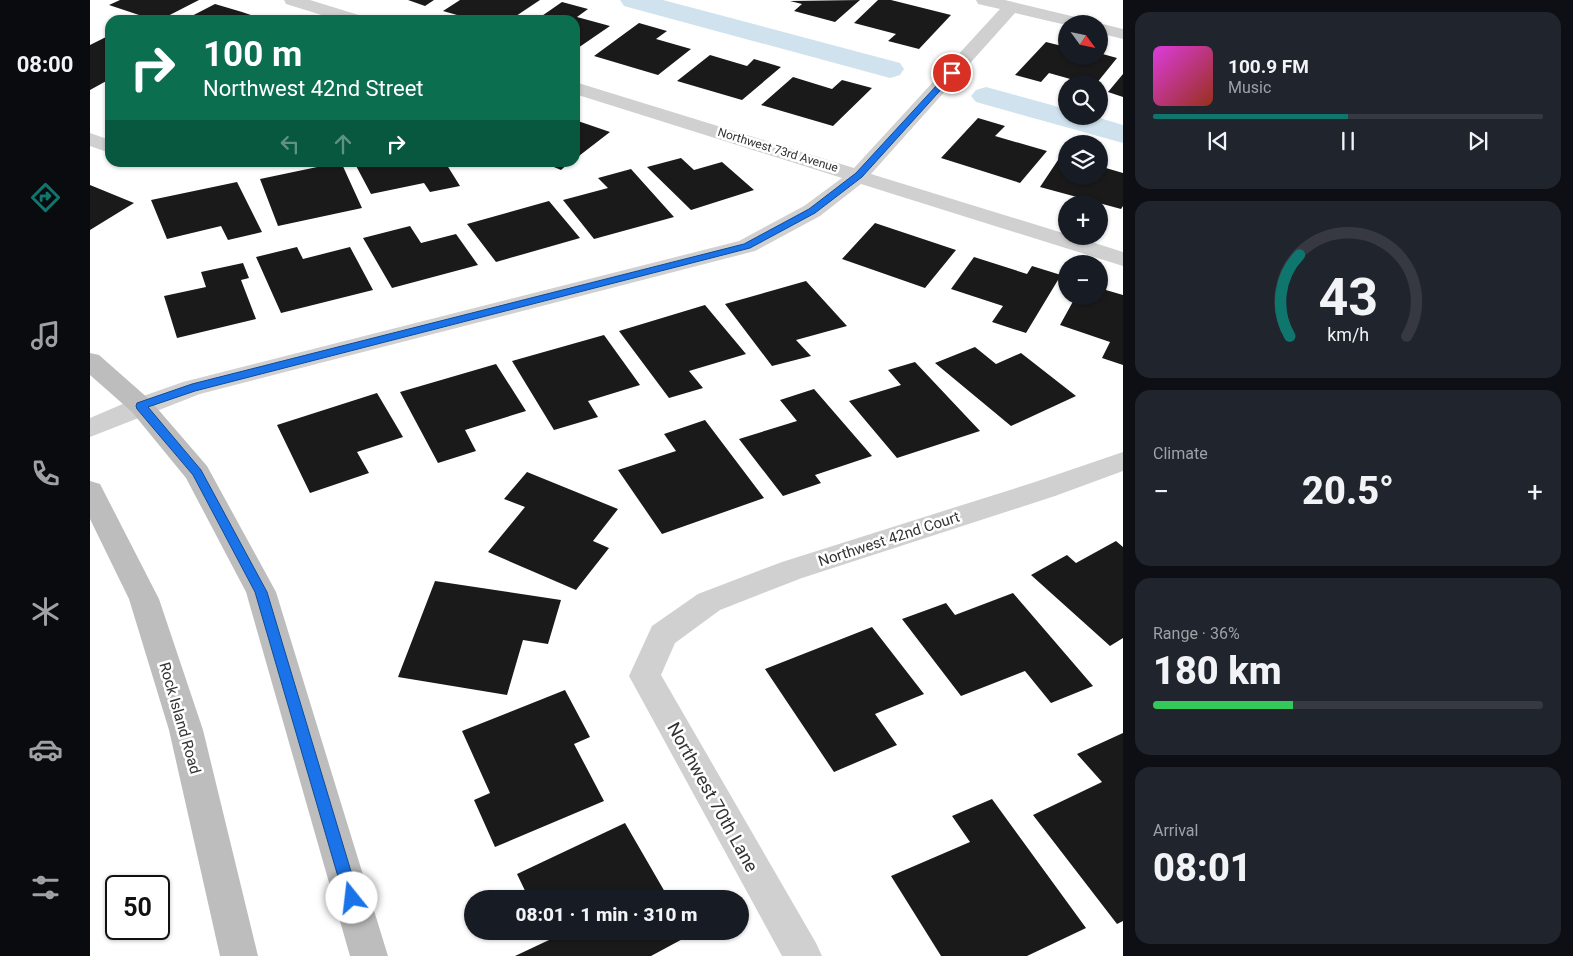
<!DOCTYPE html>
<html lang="en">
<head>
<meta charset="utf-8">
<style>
	:root { --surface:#171b24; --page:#20242c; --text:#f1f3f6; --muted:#9ea1a6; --line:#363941; --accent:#0f766e }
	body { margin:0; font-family:Roboto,sans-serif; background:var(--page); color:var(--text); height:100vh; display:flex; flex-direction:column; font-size:19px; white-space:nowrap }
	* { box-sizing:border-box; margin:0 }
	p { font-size:16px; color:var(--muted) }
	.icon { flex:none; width:28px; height:28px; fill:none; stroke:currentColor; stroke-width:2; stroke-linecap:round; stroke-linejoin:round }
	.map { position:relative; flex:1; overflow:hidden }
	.panel { display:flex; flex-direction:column; gap:12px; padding:12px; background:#0d0f14; width:450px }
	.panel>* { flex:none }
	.banner { position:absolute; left:15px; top:15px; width:475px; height:152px; border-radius:15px; box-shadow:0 1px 4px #0004; background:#0b6e4f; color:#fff; overflow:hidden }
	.needle { width:32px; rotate:123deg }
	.buttons { position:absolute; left:968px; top:15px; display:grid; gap:10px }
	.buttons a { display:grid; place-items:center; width:50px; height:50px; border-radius:50%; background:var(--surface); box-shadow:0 1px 4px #0004; font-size:25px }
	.speed { position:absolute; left:15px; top:875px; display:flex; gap:10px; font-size:25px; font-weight:700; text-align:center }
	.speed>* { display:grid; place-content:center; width:65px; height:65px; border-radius:50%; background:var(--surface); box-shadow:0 1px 4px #0004; line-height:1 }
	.speed .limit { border:2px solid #111; border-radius:8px; background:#fff; color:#111 }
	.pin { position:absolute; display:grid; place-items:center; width:42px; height:42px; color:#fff; margin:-21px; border:2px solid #fff; border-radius:50%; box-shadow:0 1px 5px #0007 }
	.me { position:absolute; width:55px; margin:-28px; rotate:344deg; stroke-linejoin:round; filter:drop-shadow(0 0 4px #0008) }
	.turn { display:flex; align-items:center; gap:18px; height:105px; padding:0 15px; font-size:22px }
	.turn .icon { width:65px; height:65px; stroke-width:2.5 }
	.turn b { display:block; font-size:35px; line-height:42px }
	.lanes { display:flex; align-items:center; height:48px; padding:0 15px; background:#0003; justify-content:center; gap:25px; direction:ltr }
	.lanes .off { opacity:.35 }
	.big { font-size:38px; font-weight:800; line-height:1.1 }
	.panel .widget { flex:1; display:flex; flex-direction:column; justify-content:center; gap:8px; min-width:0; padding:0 18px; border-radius:15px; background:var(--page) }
	.panel .dial { align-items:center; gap:0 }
	.dial svg { height:130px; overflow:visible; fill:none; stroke:var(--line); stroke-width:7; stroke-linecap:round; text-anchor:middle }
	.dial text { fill:var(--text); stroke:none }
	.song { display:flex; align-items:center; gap:15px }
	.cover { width:60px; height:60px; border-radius:8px; background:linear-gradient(135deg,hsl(300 70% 55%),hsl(10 70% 35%)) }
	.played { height:5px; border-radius:2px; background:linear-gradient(90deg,var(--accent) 50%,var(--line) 50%) }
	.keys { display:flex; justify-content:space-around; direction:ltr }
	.heat { display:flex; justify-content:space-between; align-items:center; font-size:28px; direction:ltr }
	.charge { height:8px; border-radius:4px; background:linear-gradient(90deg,#34c759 36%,var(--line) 0) }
	.trip { position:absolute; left:374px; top:890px; width:285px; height:50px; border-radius:25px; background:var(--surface); box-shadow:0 1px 4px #0004; font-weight:800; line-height:50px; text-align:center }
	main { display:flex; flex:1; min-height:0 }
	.tab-bar { display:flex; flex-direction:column; width:90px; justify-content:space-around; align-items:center; background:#090b0e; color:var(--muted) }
	.tab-bar .icon { width:35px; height:35px }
	.tab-bar .on { color:var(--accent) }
	.tab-bar b { font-size:22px; color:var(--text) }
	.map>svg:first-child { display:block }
</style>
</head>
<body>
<main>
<nav class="tab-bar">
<b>08:00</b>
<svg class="icon on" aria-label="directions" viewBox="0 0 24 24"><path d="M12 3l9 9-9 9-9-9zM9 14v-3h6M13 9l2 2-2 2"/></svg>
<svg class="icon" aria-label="music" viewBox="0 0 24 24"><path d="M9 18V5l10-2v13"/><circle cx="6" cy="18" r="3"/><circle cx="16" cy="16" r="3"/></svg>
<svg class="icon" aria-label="phone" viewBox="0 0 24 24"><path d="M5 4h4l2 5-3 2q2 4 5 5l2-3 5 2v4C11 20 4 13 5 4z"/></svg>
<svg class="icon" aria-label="climate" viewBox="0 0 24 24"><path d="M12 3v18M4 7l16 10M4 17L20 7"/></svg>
<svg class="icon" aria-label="car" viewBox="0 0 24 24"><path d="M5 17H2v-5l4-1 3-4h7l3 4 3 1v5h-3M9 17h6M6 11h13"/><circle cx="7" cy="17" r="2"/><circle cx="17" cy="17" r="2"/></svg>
<svg class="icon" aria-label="filters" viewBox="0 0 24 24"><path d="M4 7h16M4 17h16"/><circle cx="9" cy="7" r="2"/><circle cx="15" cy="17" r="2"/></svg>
</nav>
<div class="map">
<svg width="1033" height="956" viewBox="0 0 1033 956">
	<rect width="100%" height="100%" fill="#fff"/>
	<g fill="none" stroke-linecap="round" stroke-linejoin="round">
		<path fill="#cfe2ee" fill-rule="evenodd" d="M 530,0 L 573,0 L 810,63 L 814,69 L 810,75 L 800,78 L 534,6 Z
			M 896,87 L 976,109 L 976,116 L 1003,116 L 1033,125 L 1033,143 L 886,102 L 881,96 L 886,90 Z"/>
	</g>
	<path fill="#1a1a1a" d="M 30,0 L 109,0 L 70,20 L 39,20 L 49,15 L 19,5 Z
		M 318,0 L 344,0 L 335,6 Z
		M 370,0 L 450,0 L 420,20 L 392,20 L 383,17 L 381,19 L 353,11 Z
		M 770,0 L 745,22 L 704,11 L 712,4 L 700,1 Z
		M 788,0 L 801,0 L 861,15 L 829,49 L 798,41 L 806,34 L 764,23 Z
		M 472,2 L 498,9 L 487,17 L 520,26 L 485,50 L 485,20 L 446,20 Z
		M 125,4 L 152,12 L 176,20 L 94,20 Z
		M 549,23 L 577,31 L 566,39 L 601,49 L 568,75 L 504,56 Z
		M 16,37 L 20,38 L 20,51 L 18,53 L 20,53 L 20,79 L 0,90 L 0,45 Z
		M 956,42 L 976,47 L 976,56 L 1009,56 L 1009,53 L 1027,58 L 1006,84 L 998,84 L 959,73 L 951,82 L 925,75 Z
		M 620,55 L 657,66 L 664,59 L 691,67 L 652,100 L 587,81 Z
		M 1033,74 L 1033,97 L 1018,92 Z
		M 703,77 L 742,89 L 752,80 L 782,88 L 743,126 L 671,105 Z
		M 888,118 L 915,126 L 905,136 L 957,151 L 930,183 L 851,158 Z
		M 485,120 L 520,132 L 485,159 Z
		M 976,148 L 976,176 L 1009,176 L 1009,166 L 1033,173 L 1033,206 L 1031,209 L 950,187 Z
		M 591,158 L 604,170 L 632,162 L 664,190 L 601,210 L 557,167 Z
		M 251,162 L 272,208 L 188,226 L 170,179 Z
		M 264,162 L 355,162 L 370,186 L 340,192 L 334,183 L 281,194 Z
		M 452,162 L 480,162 L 471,170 Z
		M 541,169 L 584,217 L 504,239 L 473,200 L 518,188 L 508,178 Z
		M 147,182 L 172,232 L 138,240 L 131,226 L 77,239 L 61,200 Z
		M 0,185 L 44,203 L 0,230 Z
		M 459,201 L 490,238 L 406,262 L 377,224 Z
		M 785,223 L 866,250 L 835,288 L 752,259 Z
		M 320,226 L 331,243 L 366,234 L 388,265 L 302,288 L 273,238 Z
		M 207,247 L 213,259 L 260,247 L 283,290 L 191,313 L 166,257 Z
		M 884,257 L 937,274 L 942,266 L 971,275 L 936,333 L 902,322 L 913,306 L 861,289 Z
		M 153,263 L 159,278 L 151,280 L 166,319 L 87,338 L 74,296 L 116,287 L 111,272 Z
		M 716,281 L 757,326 L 706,340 L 721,356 L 682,366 L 635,304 Z
		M 1009,288 L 1033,295 L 1033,365 L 1012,358 L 1020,342 L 970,325 L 986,296 L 1009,296 Z
		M 615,305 L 656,354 L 599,371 L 613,388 L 579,398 L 529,331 Z
		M 514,335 L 550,385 L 498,401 L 508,417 L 464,430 L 422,361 Z
		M 885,347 L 906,364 L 931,353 L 986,396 L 921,426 L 845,363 Z
		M 825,362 L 890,431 L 807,458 L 759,401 L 811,385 L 798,370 Z
		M 406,364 L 436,411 L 375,430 L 386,451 L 348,463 L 310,392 Z
		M 724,389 L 782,456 L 725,475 L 731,483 L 693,496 L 649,439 L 707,421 L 690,400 Z
		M 287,393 L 313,437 L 267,452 L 279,473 L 220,493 L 187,425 Z
		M 615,420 L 674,498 L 572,534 L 528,470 L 586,451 L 574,434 Z
		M 437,472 L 528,509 L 503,541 L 519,548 L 486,590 L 398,552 L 435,507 L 414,499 Z
		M 1026,541 L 1033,547 L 1033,638 L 1020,646 L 941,575 L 977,555 L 986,563 Z
		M 345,581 L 471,600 L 458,644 L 433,640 L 417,695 L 308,677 Z
		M 923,593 L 1003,686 L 961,703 L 935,671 L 871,696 L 812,619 L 856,603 L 865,615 Z
		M 782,627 L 834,694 L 785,714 L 807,745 L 744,772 L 675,669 Z
		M 475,690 L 500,737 L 484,744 L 514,801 L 405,847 L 384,800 L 400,793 L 372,731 Z
		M 1033,733 L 1033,921 L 1027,924 L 943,815 L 1012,782 L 987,754 Z
		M 902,799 L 996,928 L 937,956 L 851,956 L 801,876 L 880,842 L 862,816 Z
		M 535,823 L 579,899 L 439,899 L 427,874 Z
		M 455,931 L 598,931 L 600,935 L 561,956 L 425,956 L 459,940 Z"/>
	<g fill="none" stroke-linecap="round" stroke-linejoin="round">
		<path fill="#d0d0d0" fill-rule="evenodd" d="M 194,0 L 220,0 L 272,16 L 275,20 L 248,20 L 196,4 Z
			M 886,0 L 915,0 L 998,20 L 1001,24 L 976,24 L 976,25 L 925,13 L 781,174 L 976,234 L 976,236 L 983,236 L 1033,252 L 1033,266 L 771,184 L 730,216 L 665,251 L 110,394 L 0,437 L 0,418 L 42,400 L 93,382 L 649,241 L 714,206 L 752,178 L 485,94 L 485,82 L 764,168 L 910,9 L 888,4 Z
			M 1009,23 L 1033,29 L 1033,39 L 1009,33 L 1009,24 L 1005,24 Z
			M 0,133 L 20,140 L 20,153 L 0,146 Z
			M 1033,452 L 1033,471 L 965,496 L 712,578 L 630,610 L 585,643 L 571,675 L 726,943 L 732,956 L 692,956 L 539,676 L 562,626 L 608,594 L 692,562 L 945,482 Z"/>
		<path fill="#bdbdbd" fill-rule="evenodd" d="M 0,353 L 9,355 L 60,400 L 117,466 L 186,592 L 298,956 L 260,956 L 156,592 L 96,478 L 42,412 L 0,375 Z
			M 0,481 L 10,484 L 69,599 L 113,730 L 168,956 L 130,956 L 79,730 L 39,599 L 0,519 Z"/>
	</g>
	<path fill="#1a73e8" stroke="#114b97" d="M 859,72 L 866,73 L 772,177 L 725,213 L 660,248 L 105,391 L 58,407 L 111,470 L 177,592 L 269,898 L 267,904 L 262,906 L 256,904 L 165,592 L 103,475 L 47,409 L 46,406 L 47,403 L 102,384 L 654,244 L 719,209 L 766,173 Z"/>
	<g text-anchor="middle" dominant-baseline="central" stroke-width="5" stroke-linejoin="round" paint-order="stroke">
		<g font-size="12" fill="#333" stroke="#fff">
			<text transform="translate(688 150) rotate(17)">Northwest 73rd Avenue</text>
		</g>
		<g font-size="15" fill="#333" stroke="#fff">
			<text transform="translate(799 539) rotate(-18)">Northwest 42nd Court</text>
			<text transform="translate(90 718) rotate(74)">Rock Island Road</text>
		</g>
		<g font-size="18" fill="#333" stroke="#fff">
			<text transform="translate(623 797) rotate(61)">Northwest 70th Lane</text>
		</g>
	</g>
</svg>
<div class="buttons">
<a><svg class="needle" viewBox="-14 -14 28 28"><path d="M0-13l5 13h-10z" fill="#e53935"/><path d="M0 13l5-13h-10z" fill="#9ea1a6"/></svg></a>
<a><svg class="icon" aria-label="search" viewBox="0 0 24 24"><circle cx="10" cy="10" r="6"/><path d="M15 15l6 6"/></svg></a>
<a><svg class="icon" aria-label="layers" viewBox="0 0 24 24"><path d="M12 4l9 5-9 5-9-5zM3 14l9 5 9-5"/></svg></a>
<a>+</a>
<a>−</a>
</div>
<div class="speed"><div class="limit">50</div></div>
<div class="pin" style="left:862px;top:73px;background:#d93025"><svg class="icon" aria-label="arrive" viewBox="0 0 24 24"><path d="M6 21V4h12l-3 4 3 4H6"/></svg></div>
<svg class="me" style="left:262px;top:898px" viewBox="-20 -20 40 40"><circle r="19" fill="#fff"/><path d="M0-13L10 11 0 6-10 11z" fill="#1a73e8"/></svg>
<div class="trip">08:01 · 1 min · 310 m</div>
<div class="banner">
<div class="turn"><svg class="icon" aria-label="right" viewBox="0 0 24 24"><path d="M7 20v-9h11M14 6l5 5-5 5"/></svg><div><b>100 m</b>Northwest 42nd Street</div></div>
<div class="lanes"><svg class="icon off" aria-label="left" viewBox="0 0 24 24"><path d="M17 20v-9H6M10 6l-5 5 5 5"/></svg><svg class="icon off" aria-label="ahead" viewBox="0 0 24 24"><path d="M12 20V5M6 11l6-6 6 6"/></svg><svg class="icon" aria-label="right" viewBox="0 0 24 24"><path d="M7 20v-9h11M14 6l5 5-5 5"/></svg></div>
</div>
</div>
<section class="panel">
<div class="widget">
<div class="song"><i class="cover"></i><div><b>100.9 FM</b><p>Music</p></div></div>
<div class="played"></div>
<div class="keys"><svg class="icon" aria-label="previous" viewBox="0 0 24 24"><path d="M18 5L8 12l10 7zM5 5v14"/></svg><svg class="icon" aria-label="pause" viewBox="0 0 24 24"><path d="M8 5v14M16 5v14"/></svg><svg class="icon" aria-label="next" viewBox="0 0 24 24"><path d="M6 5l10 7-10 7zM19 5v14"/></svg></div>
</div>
<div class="widget dial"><svg viewBox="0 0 100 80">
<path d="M14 69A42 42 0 1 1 86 69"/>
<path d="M14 69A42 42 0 0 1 20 19" stroke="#0f766e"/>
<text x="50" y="56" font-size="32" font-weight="700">43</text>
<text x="50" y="72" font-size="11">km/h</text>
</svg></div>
<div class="widget"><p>Climate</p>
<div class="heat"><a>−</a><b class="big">20.5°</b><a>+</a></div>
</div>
<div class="widget"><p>Range · 36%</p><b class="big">180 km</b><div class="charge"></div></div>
<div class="widget"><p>Arrival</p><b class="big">08:01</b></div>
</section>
</main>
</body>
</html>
